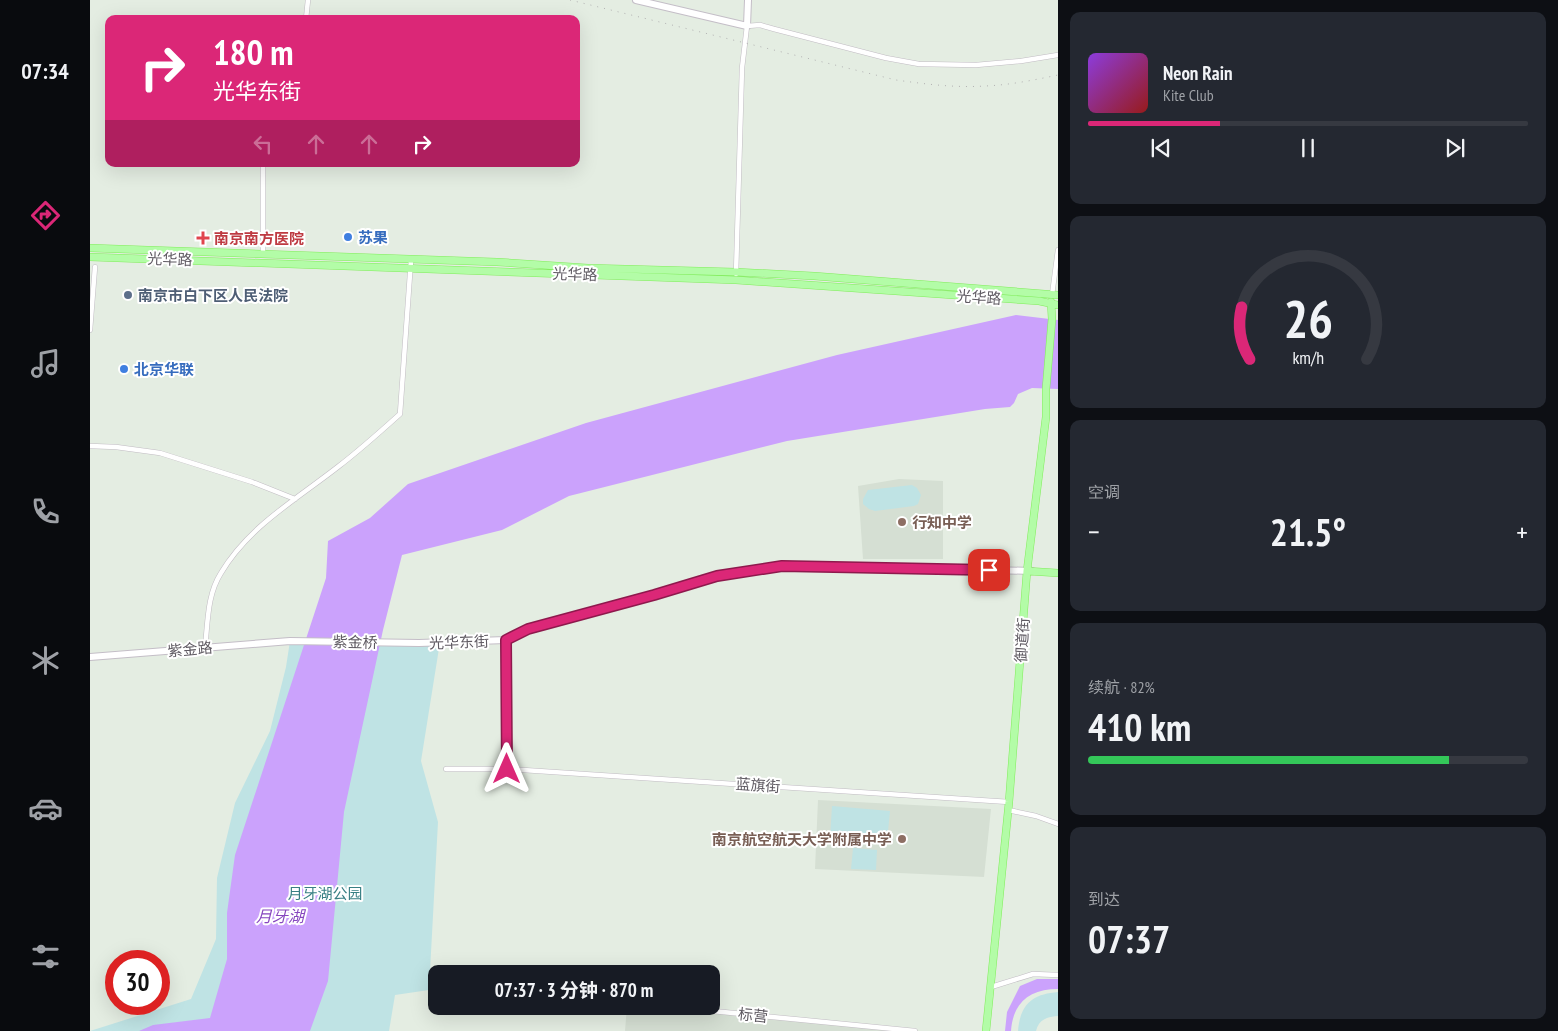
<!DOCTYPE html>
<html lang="zh">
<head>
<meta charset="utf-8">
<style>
	:root { --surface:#171b24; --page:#242831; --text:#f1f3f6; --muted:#9ea1a6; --line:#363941; --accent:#db2777 }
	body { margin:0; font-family:"PT Sans Narrow","Noto Sans SC",sans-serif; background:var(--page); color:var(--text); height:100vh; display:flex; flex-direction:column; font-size:19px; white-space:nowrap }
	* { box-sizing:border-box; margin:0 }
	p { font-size:16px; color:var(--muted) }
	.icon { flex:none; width:28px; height:28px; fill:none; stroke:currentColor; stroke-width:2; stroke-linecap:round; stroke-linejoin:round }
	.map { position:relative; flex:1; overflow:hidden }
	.details { display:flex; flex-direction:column; gap:12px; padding:12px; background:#0d0f14; width:500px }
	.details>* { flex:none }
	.banner { position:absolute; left:15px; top:15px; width:475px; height:152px; border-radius:10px; box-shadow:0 5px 20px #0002; background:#db2777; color:#fff; overflow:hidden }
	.speed { position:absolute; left:15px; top:950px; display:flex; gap:10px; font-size:25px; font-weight:700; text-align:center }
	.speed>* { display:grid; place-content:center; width:65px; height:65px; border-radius:50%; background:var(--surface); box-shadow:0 5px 20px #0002; line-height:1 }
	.speed .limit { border:8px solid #d22; background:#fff; color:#111 }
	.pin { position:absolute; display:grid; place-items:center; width:42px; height:42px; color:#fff; margin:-21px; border-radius:10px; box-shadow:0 2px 8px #0006 }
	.me { position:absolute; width:55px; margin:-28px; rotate:0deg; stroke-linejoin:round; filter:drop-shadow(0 0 4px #0008) }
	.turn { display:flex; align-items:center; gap:18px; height:105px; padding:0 25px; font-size:22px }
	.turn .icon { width:65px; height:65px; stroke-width:2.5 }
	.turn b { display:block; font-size:35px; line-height:42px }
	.lanes { display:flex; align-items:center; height:48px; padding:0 25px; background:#0003; justify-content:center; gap:25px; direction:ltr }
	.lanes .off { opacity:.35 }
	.big { font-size:38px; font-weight:700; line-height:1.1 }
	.details .card { flex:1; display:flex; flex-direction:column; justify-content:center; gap:8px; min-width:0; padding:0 18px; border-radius:10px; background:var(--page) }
	.details .dial { align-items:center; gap:0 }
	.dial svg { height:130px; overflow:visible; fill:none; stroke:var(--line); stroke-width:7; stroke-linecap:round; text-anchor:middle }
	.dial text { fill:var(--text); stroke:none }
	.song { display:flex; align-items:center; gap:15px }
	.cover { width:60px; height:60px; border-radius:8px; background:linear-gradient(135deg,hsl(270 70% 55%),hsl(0 70% 35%)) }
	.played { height:5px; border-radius:2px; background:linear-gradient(90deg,var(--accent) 30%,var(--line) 30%) }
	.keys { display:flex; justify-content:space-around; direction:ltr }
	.heat { display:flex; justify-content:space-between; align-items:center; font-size:28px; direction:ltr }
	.charge { height:8px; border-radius:4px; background:linear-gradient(90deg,#34c759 82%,var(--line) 0) }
	.trip { position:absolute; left:338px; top:965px; width:292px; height:50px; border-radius:10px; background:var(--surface); box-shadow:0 5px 20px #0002; font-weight:700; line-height:50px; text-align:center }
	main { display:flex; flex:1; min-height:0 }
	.tab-bar { display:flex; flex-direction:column; width:90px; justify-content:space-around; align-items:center; background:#090b0e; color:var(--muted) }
	.tab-bar .icon { width:35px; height:35px }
	.tab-bar .active { color:var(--accent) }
	.tab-bar b { font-size:22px; color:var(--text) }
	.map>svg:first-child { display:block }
</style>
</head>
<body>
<main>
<nav class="tab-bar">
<b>07:34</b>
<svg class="icon active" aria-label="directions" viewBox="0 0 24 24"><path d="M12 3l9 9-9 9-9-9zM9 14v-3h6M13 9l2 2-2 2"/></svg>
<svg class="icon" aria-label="music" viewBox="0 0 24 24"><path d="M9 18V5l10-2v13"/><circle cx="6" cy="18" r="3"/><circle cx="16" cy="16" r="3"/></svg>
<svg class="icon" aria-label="phone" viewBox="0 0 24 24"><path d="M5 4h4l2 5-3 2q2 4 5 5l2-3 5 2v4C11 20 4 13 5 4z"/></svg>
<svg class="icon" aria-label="climate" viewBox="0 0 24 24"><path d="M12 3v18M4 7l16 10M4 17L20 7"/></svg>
<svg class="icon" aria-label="car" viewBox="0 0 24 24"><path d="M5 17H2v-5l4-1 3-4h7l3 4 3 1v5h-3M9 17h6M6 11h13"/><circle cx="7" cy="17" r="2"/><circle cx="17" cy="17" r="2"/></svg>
<svg class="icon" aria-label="filters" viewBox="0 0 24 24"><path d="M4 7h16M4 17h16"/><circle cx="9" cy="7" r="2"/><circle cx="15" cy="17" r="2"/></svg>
</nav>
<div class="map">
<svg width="968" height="1031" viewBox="0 0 968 1031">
	<rect width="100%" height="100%" fill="#e4ede2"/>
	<path fill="#d5dfd3" d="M 809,479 L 853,481 L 853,559 L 773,559 L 768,486 Z
		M 728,800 L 901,809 L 894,877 L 725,869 Z
		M 537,1006 L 574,1006 L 809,1031 L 535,1031 Z"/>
	<path fill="#bfe3e4" d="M 822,485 L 827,488 L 831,495 L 828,504 L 824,506 L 785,511 L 779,509 L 773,504 L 773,499 L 778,490 Z
		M 200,641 L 350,642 L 331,761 L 348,822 L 339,990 L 305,995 L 299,1031 L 0,1031 L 101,999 L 126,939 L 127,878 L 145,803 L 180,731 L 196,667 Z
		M 742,806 L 800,811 L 797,842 L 740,838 Z
		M 763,848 L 787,850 L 786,870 L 761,869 Z
		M 968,992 L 968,1016 C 957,1017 949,1019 946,1031 L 928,1031 C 930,1005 942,994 968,992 Z"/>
	<path fill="#cba2fc" d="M 926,315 L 968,320 L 968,389 L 942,388 L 928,394 L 924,403 L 920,407 L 895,409 L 697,441 L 479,496 L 412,530 L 312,555 L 293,630 L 254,812 L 238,981 L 220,1031 L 49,1031 L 63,1025 L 120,1018 L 137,959 L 137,913 L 145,855 L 236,578 L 238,541 L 280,518 L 318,484 L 496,423 L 747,355 Z
		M 947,979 L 968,979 L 968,989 C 940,989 923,1002 921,1031 L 915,1031 L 917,1012 L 930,986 Z"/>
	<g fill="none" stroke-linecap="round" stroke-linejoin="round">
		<g stroke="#c1bcc3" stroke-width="5.5">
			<path id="street" d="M 216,19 L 218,0
				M 173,164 L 173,254
				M 646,274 L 652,68 L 657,26 L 670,25 L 684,29 L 796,58 L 829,64 L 886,65 L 931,61 L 968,55
				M 962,295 L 968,250
				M 0,330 L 5,267
				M 0,446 L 26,447 L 70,453 L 162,482 L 205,499
				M 416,640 L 417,769
				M 115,647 C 118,622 117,595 131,573 C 159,526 207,499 249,466 C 270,450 290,432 310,414 L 321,260
				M 356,769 L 417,769 L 919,802
				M 918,810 L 946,816 L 968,824
				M 901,987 L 943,974 L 968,975
				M 592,1008 L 825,1031"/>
		</g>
		<g stroke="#c4bec7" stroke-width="8">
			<path id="secondary" d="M 546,0 L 657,26 L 658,0
				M 0,657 L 200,641 L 329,643 L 416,640 L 438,629 L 564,595 L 627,576 L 692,565 L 942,571"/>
		</g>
		<g stroke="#81ec5b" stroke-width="8">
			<path id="primary" d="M 0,248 L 407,262 L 498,268 L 646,272 L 724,276 L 968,295
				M 0,257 L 646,280 L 949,301 L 968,305
				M 938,568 L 937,571 L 968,573
				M 896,1031 L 919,802 L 937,571 L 956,417 L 956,389 L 962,319 L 961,302"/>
		</g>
		<use href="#street" stroke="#fff" stroke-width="4.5"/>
		<use href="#secondary" stroke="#fff" stroke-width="6"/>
		<use href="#primary" stroke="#b3fca7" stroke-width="7"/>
		<path stroke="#b2b1b2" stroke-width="1" stroke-dasharray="1 6" stroke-linecap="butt" d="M 480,0 L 806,80 C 835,84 865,88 895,86 C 920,85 944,80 968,75"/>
	</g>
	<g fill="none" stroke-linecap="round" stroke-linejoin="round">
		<g stroke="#8e194d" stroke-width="12">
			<path id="route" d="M 417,769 L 416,640 L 438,629 L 564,595 L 627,576 L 692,566 L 899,570"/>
		</g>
		<use href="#route" stroke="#db2777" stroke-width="9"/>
	</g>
	<g fill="#3f7fe0" stroke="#fff" stroke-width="2">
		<circle cx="258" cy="237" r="5"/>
		<circle cx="34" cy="369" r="5"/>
	</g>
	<path fill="#e0444e" stroke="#fff" stroke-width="2" d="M110.5 230.5h5v5h5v5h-5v5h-5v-5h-5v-5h5z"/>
	<circle fill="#5c6f8a" stroke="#fff" stroke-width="2" cx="38" cy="295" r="5"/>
	<g fill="#8d6e63" stroke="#fff" stroke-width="2">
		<circle cx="812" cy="522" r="5"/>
		<circle cx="812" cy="839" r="5"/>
	</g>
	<g text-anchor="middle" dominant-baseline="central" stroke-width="4" stroke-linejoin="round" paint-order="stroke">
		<g font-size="15" font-weight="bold" fill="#366cbe" stroke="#fff" text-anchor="start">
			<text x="268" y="237">苏果</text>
			<text x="44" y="369">北京华联</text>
		</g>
		<g font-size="15" font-weight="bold" fill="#be3a42" stroke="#fff" text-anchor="start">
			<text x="124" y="238">南京南方医院</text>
		</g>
		<g font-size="15" fill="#5f5a62" stroke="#fff">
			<text transform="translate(80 259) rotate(2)">光华路</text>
			<text transform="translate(485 274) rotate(2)">光华路</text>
			<text transform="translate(889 297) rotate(4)">光华路</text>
			<text transform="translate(932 640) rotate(-86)">御道街</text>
			<text transform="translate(265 642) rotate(1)">紫金桥</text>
			<text transform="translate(369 642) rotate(-2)">光华东街</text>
			<text transform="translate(100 649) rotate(-5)">紫金路</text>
			<text transform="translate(668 785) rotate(4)">蓝旗街</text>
			<text transform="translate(663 1015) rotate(6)">标营</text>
		</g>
		<g font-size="15" font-weight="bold" fill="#4e5e75" stroke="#fff" text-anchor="start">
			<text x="48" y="295">南京市白下区人民法院</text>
		</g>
		<g font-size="15" font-weight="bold" fill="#785e54" stroke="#fff" text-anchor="start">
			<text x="822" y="522">行知中学</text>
			<text x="802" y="839" text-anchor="end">南京航空航天大学附属中学</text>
		</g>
		<g font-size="15" fill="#387f84" stroke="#fff">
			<text x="235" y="893">月牙湖公园</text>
		</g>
		<g font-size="16" font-style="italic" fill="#8646be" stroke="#fff">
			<text x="190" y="916">月牙湖</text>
		</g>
	</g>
</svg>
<div class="speed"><div class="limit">30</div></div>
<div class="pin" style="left:899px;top:570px;background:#d93025"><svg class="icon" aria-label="arrive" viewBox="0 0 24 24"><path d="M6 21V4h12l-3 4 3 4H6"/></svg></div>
<svg class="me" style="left:417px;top:769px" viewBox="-20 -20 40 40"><path d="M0-17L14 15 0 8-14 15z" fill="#db2777" stroke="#fff" stroke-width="4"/></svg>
<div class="trip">07:37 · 3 分钟 · 870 m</div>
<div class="banner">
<div class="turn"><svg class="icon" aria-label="right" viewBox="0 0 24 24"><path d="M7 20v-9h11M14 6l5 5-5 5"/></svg><div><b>180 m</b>光华东街</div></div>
<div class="lanes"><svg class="icon off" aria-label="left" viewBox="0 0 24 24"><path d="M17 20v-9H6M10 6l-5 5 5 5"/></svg><svg class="icon off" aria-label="ahead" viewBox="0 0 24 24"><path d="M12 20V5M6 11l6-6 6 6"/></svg><svg class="icon off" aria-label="ahead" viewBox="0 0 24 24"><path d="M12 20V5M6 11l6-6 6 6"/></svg><svg class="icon" aria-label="right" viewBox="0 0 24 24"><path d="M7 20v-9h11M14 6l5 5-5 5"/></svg></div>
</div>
</div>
<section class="details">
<div class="card">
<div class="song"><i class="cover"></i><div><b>Neon Rain</b><p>Kite Club</p></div></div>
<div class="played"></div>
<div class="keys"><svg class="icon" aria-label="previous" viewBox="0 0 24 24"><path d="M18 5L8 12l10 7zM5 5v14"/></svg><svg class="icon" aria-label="pause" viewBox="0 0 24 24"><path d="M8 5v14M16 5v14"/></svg><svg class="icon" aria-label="next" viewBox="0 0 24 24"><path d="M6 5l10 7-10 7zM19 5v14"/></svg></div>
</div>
<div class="card dial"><svg viewBox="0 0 100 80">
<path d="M14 69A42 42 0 1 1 86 69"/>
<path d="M14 69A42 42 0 0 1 9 37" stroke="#db2777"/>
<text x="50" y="56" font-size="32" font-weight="700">26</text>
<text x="50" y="72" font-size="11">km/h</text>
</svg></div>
<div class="card"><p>空调</p>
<div class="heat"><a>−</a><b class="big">21.5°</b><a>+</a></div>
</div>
<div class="card"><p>续航 · 82%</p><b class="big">410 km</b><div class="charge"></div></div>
<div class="card"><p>到达</p><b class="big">07:37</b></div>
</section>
</main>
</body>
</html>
